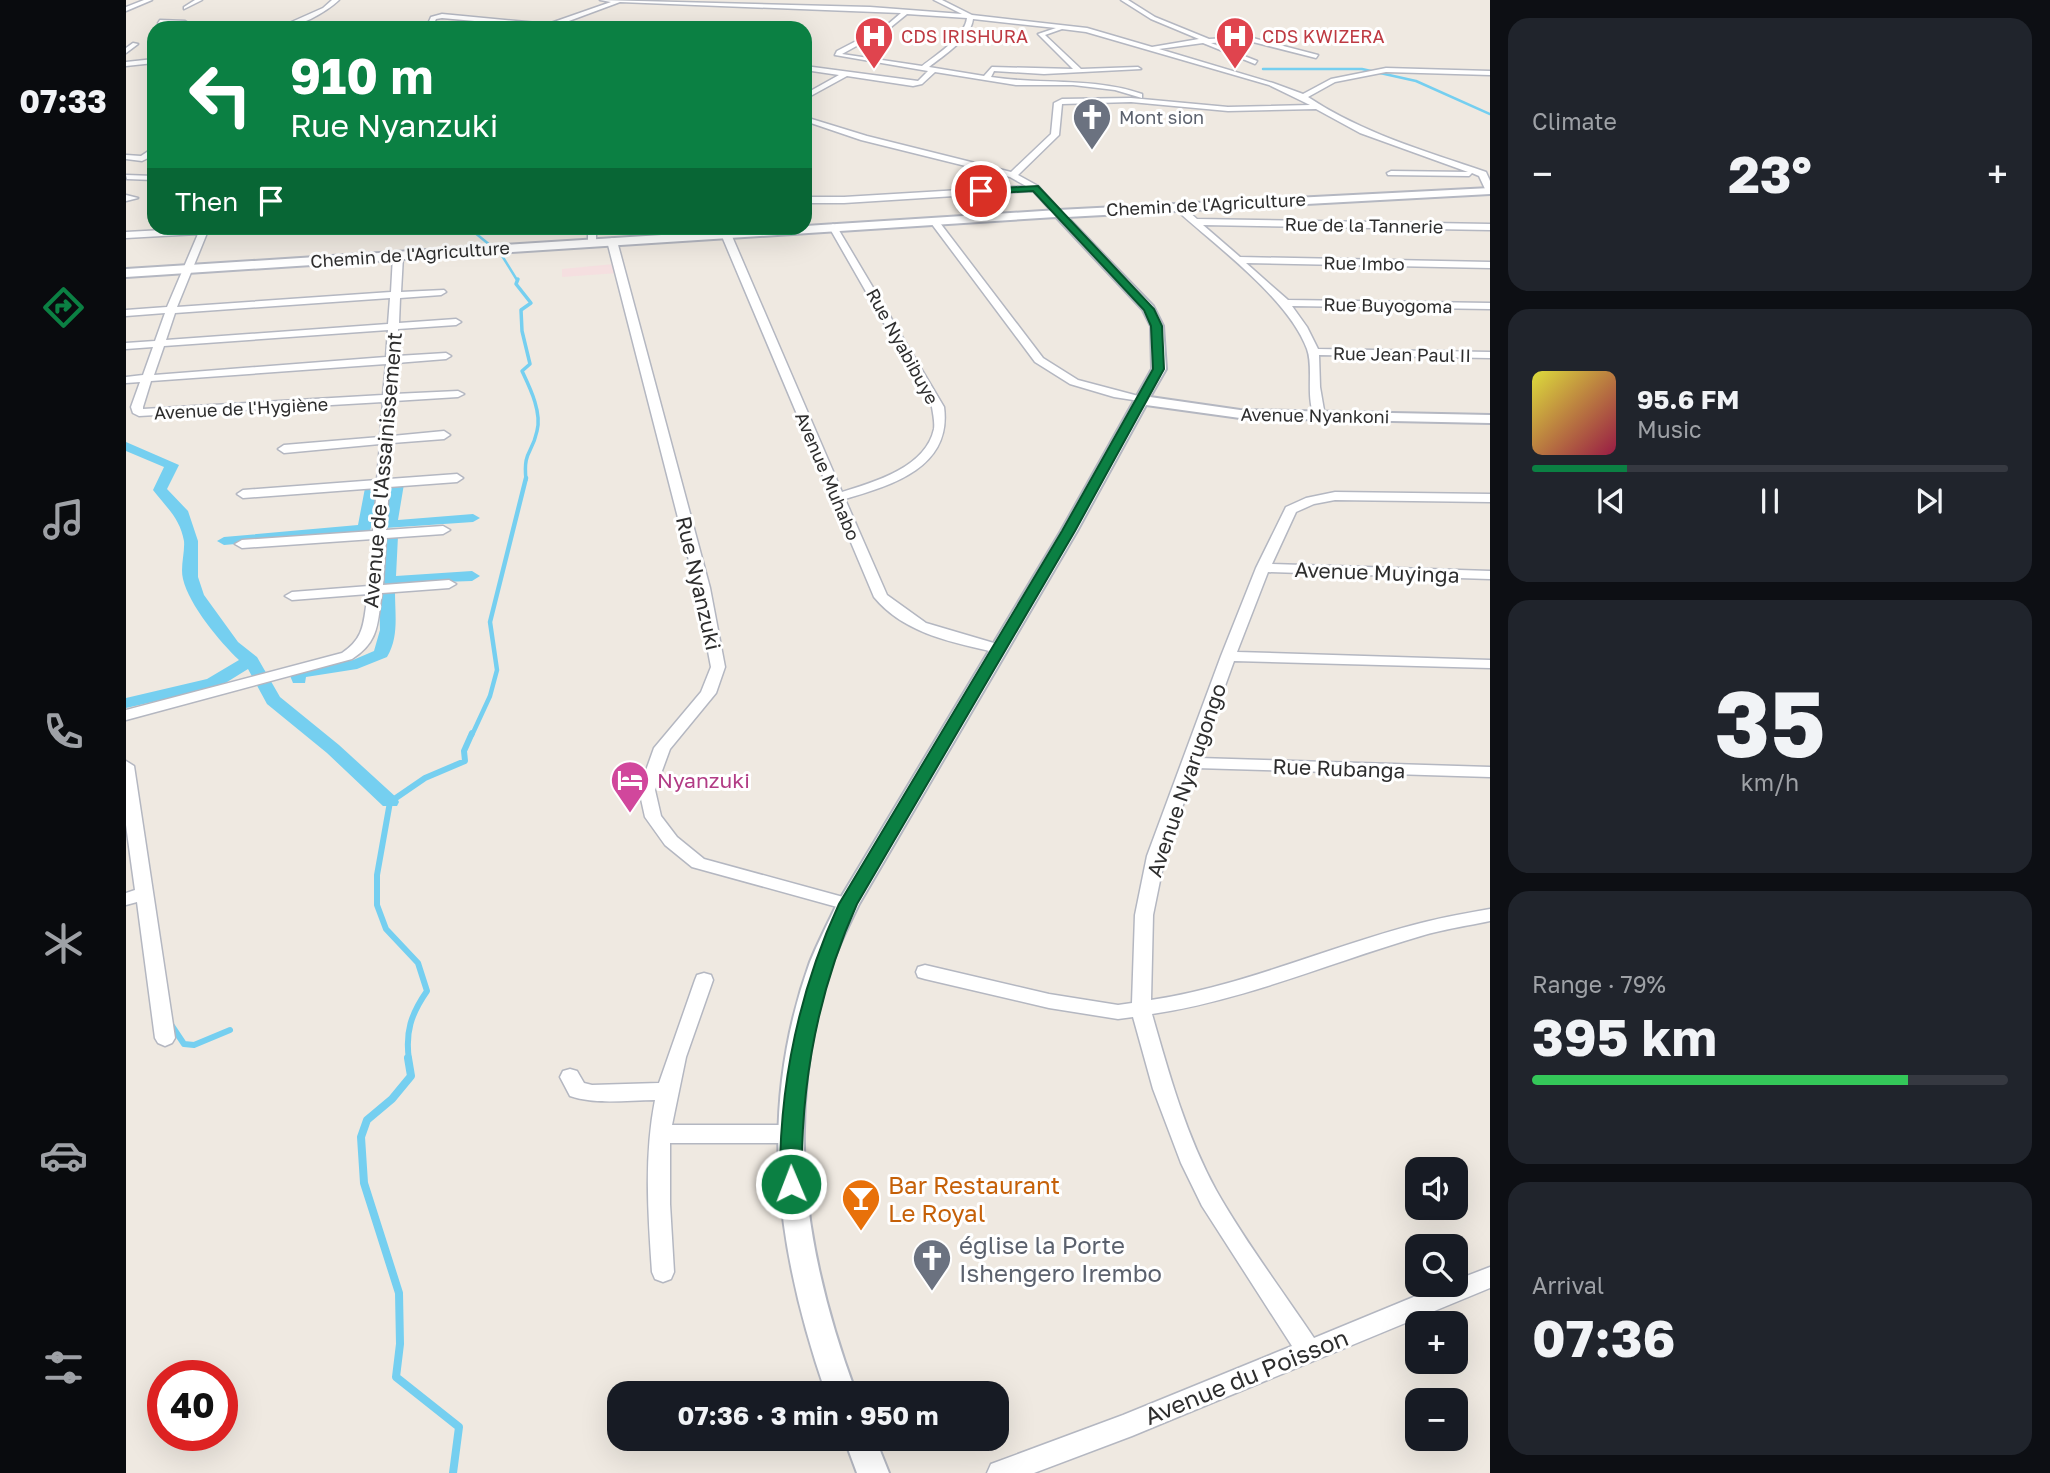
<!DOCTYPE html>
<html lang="en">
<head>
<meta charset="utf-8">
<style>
	:root { --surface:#171b24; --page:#20242c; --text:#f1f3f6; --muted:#9ea1a6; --line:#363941; --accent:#0b8043 }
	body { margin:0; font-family:"Golos Text",sans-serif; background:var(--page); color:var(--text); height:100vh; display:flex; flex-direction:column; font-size:26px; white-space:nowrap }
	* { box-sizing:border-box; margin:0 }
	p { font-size:23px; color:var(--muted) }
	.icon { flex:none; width:38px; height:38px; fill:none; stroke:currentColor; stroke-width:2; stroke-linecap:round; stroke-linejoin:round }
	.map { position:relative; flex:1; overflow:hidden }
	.sheet { display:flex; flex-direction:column; gap:18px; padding:18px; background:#0d0f14; width:560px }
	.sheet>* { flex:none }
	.top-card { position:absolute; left:21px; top:21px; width:665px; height:214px; border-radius:21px; box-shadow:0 7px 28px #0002; background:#0b8043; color:#fff; overflow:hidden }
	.controls { position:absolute; left:1279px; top:1157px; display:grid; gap:14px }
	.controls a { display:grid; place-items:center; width:63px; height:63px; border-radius:14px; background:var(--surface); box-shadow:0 7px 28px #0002; font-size:35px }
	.speed { position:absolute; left:21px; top:1360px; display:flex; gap:14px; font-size:35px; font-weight:700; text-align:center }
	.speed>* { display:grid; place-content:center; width:91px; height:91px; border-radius:50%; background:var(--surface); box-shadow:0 7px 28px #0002; line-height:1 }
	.speed .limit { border:10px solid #d22; background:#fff; color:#111 }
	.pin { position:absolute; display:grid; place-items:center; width:60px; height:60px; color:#fff; margin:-30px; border:4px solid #fff; border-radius:50%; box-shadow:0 2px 7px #0007 }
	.me { position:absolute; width:77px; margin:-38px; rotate:359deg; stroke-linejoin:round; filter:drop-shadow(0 0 5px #0008) }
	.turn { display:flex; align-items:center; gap:24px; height:147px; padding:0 28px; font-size:32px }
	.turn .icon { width:91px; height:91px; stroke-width:2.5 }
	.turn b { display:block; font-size:49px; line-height:60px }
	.then { display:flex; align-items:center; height:66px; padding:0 28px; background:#0003; gap:14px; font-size:26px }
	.big { font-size:52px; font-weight:700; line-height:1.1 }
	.sheet .widget { flex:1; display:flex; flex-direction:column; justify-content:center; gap:10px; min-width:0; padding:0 24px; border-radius:21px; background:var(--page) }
	.sheet .dial { align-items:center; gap:0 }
	.dial b { font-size:91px; line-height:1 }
	.song { display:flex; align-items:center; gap:21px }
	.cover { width:84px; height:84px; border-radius:10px; background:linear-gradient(135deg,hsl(60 70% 55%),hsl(340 70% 35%)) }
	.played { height:7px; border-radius:4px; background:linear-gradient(90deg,var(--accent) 20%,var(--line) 20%) }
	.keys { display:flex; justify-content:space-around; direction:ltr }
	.heat { display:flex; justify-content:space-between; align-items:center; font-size:38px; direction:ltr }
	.charge { height:10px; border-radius:5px; background:linear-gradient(90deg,#34c759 79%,var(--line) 0) }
	.trip { position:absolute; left:481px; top:1381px; width:402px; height:70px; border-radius:21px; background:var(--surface); box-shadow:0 7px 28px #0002; font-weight:700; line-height:70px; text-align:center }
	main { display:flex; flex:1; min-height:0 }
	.tab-bar { display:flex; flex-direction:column; width:126px; justify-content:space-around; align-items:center; background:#090b0e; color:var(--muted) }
	.tab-bar .icon { width:49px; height:49px }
	.tab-bar .active { color:var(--accent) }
	.tab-bar b { font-size:32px; color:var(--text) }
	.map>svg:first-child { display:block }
</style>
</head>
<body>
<main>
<nav class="tab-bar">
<b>07:33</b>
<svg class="icon active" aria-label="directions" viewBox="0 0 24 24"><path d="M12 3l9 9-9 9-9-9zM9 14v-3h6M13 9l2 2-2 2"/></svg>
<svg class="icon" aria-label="music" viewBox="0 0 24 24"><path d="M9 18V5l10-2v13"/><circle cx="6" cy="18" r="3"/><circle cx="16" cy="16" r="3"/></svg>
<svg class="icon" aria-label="phone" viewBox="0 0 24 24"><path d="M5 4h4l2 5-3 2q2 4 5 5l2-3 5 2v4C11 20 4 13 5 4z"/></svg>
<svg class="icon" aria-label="climate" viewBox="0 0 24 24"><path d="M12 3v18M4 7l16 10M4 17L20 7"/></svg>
<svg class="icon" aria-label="car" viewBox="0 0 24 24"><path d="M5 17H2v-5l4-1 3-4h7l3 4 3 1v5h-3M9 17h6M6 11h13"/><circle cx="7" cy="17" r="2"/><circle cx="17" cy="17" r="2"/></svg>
<svg class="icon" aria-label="filters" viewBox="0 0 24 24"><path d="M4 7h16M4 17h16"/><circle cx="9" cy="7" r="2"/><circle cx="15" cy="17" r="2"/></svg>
</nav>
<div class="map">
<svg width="1364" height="1473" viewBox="0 0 1364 1473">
	<rect width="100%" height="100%" fill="#efe9e1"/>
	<path fill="#f5dfe0" d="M 488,264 L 492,273 L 436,277 L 436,269 Z"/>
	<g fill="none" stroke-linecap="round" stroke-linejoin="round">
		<path stroke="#75cff0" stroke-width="2.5" d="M 1137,69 L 1236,69 L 1290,81 L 1364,114
			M 343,228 L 375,254 L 391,280"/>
		<path stroke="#75cff0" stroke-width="3.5" d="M 392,279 L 390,284 L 405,303 L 395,310 L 396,331 L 404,364 L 396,371 C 404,388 416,412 411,431 C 406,455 397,450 400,480"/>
		<path stroke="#75cff0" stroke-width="4.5" d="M 346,735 L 364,696 L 371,670 L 364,622 L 400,478"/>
		<path stroke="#75cff0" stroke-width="6" d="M 46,1026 L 58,1044 L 68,1045 L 104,1030
			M 283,1060 C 279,1032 285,1014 301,991 L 292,963 L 260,929 L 251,905 L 251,875 L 264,802 L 299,778 L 339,761 L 338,751 L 346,733"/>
		<path stroke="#75cff0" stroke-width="8" d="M 282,1058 L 285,1076 L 266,1099 L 241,1120 L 235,1137 L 238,1183 L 273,1293 L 274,1344 L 270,1377 L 333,1427 L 327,1473"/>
		<path fill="#75cff0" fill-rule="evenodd" d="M 0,442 L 53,465 L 41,489 L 62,511 L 72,541 L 72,577 L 78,595 L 112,642 L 131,657 L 154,697 L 213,745 L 271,798 L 273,802 L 271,806 L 257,806 L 201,753 L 141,704 L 122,669 L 93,687 L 0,708 L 0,698 L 81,679 L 113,660 C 94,642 63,605 57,579 C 54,567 59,553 58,541 C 54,518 40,507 27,490 L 38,467 L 0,451 Z
			M 271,480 L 278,484 L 272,520 L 347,514 L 354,518 L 347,522 L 259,528 L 257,525 L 264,484 Z
			M 246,484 L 253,488 L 244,532 L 98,545 L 91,541 L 98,537 L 232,525 L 239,488 Z
			M 265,532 L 272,536 L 270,576 L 346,571 L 354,576 L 346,581 L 257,584 L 254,581 L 258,536 Z
			M 261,587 L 269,592 C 269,615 273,637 261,657 L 231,669 L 180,677 L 179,683 L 167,683 L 163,673 L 165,669 L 227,660 L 248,651 L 254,630 L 253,592 Z"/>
		<g stroke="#b4b7c1" stroke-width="3">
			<path id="minor" d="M 18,0 L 26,0 L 0,11 L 0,7 Z
				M 69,0 L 76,0 L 58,9 L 58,7 Z
				M 206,0 L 213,0 C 199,13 172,28 152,28 L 197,8 Z
				M 474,0 L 744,7 L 836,14 L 808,0 L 816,0 L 846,15 L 961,28 L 1026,47 L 1073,39 L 1025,19 L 995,0 L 1002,0 L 1029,17 L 1083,39 L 1123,37 L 1192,55 L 1190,58 L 1123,41 L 1085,43 L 1131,61 L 1129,64 L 1077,43 L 1033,49 L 1147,83 L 1177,94 L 1205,79 L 1260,68 L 1364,71 L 1364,75 L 1260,72 L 1209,82 L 1182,97 C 1236,133 1299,151 1360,172 L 1364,181 L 1364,194 L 1360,191 L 1353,176 L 1346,173 L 1343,176 L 1262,175 L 1261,173 L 1265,171 L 1342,172 L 1234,133 L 1190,109 L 1102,111 L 1005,102 L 936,104 L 933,135 L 892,175 L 912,186 L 935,211 L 935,215 L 929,215 L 907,191 L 718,203 L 679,203 L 679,197 L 718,197 L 900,186 L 884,177 L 735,140 L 679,121 L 679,117 L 741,136 L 885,172 L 925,134 L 928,103 L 936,99 L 1005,98 L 1102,107 L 1184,105 L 1143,85 L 960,32 L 936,29 L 919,35 L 955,69 L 1012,67 L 1015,69 L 918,74 L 868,71 L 865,77 C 916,85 966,77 1016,94 L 1016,98 L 989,90 L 947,85 L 890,85 L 809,72 L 796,84 L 787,86 L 721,76 L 679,99 L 679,94 L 713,75 L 679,70 L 679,66 L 792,81 L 802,71 L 709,55 L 711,51 L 761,25 L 775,13 L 494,2 L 424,28 L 316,18 L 310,19 L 306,28 L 300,28 L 305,17 L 316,14 L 422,24 L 485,2 ZM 781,14 L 841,18 C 839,37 810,55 796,66 L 716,54 L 765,27 ZM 847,19 L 930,28 L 912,34 L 947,69 L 866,67 L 858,76 L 803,67 C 817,56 845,38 847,19 Z
				M 34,20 L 59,21 L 62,23 L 57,28 L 50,28 L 53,25 L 32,23 Z
				M 7,43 L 12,44 L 0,53 L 0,48 Z
				M 28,59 L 28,63 L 0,66 L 0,62 Z
				M 24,150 L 28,150 L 28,155 L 16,161 L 0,159 L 0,155 L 15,156 Z
				M 0,175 L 28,176 L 28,180 L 1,179 Z
				M 0,195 L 12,198 L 0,201 Z
				M 1048,204 L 1054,204 L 1071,219 L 1364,224 L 1364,230 L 1077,225 L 1114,257 L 1364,262 L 1364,268 L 1120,263 L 1162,300 L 1364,303 L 1364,309 L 1166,306 L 1181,327 L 1192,349 L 1364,352 L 1364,358 L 1193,355 L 1194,387 L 1199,416 L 1189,418 C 1179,396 1188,368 1181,349 C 1162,298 1089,245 1048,208 Z
				M 805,219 L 811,219 L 917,358 L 952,380 L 1020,398 L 1020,402 L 988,397 L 944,384 L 909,362 L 805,223 Z
				M 707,224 L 711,227 L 818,407 C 826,467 767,485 719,499 L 761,595 L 800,623 L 878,646 L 880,649 L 878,652 L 873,653 C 829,643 778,634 748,597 L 595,234 L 600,231 L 605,234 L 716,492 C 749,482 800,467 808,429 C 809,422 807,414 806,407 L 703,227 Z
				M 75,228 L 138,228 L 134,231 L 81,233 L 51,307 L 265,292 L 267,256 L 272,253 L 277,256 L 275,292 L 318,290 L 320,292 L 315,295 L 274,298 L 273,323 L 330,319 L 335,322 L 330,325 L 272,329 L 271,356 L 320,353 L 325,356 L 320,359 L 270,363 L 268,394 L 332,391 L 338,394 L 332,397 L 268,401 L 266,436 L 318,431 L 324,435 L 318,439 L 266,443 L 263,479 L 331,474 L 337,478 L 331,482 L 263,487 L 260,530 L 317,526 L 324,530 L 317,534 L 260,538 L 257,585 L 323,580 L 330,584 L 323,588 L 256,593 C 251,623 254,641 226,659 L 0,720 L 0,710 L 216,653 C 240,637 237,621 242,594 L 166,600 L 159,596 L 166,592 L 243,586 L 247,539 L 116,548 L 109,544 L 116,540 L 247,531 L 251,488 L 117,498 L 111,494 L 117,490 L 251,480 L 254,444 L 158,453 L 152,449 L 158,445 L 254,437 L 257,402 L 13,416 L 7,413 L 5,407 L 14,382 L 0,383 L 0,377 L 17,375 L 27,347 L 0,349 L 0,343 L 29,341 L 39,313 L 0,316 L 0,310 L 41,307 L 72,234 L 0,238 L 0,232 ZM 264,298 L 262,324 L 40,340 L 49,313 ZM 262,330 L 260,357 L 28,375 L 38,346 ZM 260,364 L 257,395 L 17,409 L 17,407 L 25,381 Z
				M 462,228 L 470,228 L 470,244 L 462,242 Z
				M 486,238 L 491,241 L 584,588 L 599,667 L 590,693 L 544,749 L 529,790 L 535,816 L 551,837 L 578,859 L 728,900 L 731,904 L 728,908 L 722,910 L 566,867 L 539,845 L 519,817 L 513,790 L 528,748 L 575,692 L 585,667 L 570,588 L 481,241 Z
				M 1209,492 L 1364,494 L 1364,502 L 1209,500 L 1188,504 L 1170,512 L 1146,564 L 1364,571 L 1364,579 L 1142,572 L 1111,652 L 1364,660 L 1364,668 L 1108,661 L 1073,758 L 1364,767 L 1364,777 L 1070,768 L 1039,856 L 1027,915 L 1025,1000 C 1118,986 1204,946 1295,923 C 1318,917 1341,913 1364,909 L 1364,921 C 1341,926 1318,929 1295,936 C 1206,962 1119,1000 1026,1014 C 1043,1074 1060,1135 1090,1190 C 1118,1240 1156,1290 1188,1338 L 1319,1284 L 1330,1284 L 1330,1280 L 1364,1267 L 1364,1288 L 1006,1436 L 908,1473 L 861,1473 L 865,1464 L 997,1415 L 1166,1346 L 1076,1206 L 1055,1163 L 1027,1089 L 1007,1017 L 992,1019 L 923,1008 L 799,979 L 792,977 L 790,972 L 792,967 L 799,965 L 923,994 L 992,1005 L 1006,1003 L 1009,915 L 1021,856 L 1095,656 L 1130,568 L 1160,507 L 1180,498 Z
				M 0,761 L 8,766 L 49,1038 L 46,1043 L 39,1046 L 32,1043 L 29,1038 L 11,902 L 0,905 L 0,893 L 9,890 L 0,825 Z
				M 578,973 L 585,975 L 587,980 L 560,1057 L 546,1125 L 664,1125 L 671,1128 L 675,1134 L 671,1140 L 664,1143 L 544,1143 L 544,1204 L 548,1272 L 545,1279 L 537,1282 L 529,1279 L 526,1272 C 522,1214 518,1156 529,1100 C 501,1100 471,1105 444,1096 L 434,1077 L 437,1071 L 444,1069 L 451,1071 L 458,1083 L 466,1085 L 533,1083 L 569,980 L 571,975 Z"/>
		</g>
		<g stroke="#b4b7c1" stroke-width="4">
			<path id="tertiary" d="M 1364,188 L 1364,194 L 941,217 L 1027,306 L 1037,326 L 1040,369 L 1024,397 L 1114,410 L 1364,415 L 1364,423 L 1114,418 L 1020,405 L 951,531 L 733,904 C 724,923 714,942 707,962 C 656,1110 677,1250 730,1393 L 700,1393 C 650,1249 631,1109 684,962 C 692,942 702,923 711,904 L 935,531 L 1026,369 L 1025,326 L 1017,310 L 930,217 L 0,277 L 0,269 L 932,210 Z
				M 718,1438 L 749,1438 L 763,1473 L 731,1473 Z"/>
		</g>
		<use href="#minor" fill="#fff" fill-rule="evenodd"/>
		<use href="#tertiary" fill="#fff" fill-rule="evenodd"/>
	</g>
	<path fill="#0b8043" stroke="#07532c" stroke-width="2" d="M 912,186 L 1028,309 L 1036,326 L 1038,369 L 949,531 L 731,904 C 691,993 674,1086 676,1184 L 673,1190 L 665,1193 L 657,1190 L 654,1184 C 653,1086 672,993 713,904 L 936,531 L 1027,369 L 1025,326 L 1018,310 L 907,191 L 855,194 L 851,191 L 855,189 Z"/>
	<defs>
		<g id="hospital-pin" transform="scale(2.0125)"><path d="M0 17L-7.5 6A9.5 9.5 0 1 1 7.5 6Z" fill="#e0444e" stroke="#fff"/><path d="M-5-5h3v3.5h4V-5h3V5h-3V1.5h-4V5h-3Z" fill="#fff"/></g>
		<g id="church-pin" transform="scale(2.0125)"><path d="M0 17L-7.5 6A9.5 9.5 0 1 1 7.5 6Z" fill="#6b7280" stroke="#fff"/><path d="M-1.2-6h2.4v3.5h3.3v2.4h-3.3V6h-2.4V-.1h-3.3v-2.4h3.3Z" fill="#fff"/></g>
		<g id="hotel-pin" transform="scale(2.0125)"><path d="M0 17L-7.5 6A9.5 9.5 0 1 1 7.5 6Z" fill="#d1479c" stroke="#fff"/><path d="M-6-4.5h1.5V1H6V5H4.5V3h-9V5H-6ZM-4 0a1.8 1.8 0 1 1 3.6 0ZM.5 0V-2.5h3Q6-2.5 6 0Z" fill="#fff"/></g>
		<g id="bar-pin" transform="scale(2.0125)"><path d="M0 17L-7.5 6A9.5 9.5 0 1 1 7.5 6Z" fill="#e8710a" stroke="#fff"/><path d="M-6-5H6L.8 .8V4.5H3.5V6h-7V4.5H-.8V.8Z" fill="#fff"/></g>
	</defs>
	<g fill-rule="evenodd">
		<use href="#hospital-pin" x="748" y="36"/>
		<use href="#hospital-pin" x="1109" y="36"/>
		<use href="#church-pin" x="966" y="117"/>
		<use href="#hotel-pin" x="504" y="780"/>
		<use href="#bar-pin" x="735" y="1198"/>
		<use href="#church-pin" x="806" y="1258"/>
	</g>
	<g text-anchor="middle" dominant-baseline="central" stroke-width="6" stroke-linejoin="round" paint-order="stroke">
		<g font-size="18" fill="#be3a42" stroke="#fff" text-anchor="start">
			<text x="775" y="36">CDS IRISHURA</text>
			<text x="1136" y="36">CDS KWIZERA</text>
		</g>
		<g font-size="18" fill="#5b616d" stroke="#fff" text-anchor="start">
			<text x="993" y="117">Mont sion</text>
		</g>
		<g font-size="18" fill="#2e2e2e" stroke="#fff">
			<text transform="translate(1080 204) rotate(-3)">Chemin de l'Agriculture</text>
			<text transform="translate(1238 225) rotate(1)">Rue de la Tannerie</text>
			<text transform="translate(284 254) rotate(-4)">Chemin de l'Agriculture</text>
			<text transform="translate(1238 263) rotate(1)">Rue Imbo</text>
			<text transform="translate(1262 305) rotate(1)">Rue Buyogoma</text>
			<text transform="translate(777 346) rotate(61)">Rue Nyabibuye</text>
			<text transform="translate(1276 354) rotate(1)">Rue Jean Paul II</text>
			<text transform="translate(115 408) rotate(-3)">Avenue de l'Hygiène</text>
			<text transform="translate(1189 415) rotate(1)">Avenue Nyankoni</text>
			<text transform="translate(702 476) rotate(67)">Avenue Muhabo</text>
		</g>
		<g font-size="21" fill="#2e2e2e" stroke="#fff">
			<text transform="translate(256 470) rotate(-85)">Avenue de l'Assainissement</text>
			<text transform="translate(1251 572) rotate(2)">Avenue Muyinga</text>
			<text transform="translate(573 583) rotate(77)">Rue Nyanzuki</text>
			<text transform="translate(1213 768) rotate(2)">Rue Rubanga</text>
			<text transform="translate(1060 780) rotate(-71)">Avenue Nyarugongo</text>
		</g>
		<g font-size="21" fill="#b23c85" stroke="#fff" text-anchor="start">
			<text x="531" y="780">Nyanzuki</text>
		</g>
		<g font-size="24" fill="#c56008" stroke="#fff" text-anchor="start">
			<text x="762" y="1184">Bar Restaurant<tspan x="762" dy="28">Le Royal</tspan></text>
		</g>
		<g font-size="24" fill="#5b616d" stroke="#fff" text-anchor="start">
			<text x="833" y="1244">église la Porte<tspan x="833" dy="28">Ishengero Irembo</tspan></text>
		</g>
		<g font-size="24" fill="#2e2e2e" stroke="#fff">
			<text transform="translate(1120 1376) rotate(-22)">Avenue du Poisson</text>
		</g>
	</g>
</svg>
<div class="controls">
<a><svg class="icon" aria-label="sound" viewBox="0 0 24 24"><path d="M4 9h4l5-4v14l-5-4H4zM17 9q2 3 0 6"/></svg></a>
<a><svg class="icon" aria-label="search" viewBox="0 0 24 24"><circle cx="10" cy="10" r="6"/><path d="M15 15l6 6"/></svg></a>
<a>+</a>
<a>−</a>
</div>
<div class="speed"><div class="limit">40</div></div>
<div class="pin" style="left:855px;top:191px;background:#d93025"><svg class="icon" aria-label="arrive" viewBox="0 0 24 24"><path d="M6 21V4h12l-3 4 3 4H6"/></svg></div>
<svg class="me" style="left:665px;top:1184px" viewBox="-20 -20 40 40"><circle r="17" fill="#0b8043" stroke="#fff" stroke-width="3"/><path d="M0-11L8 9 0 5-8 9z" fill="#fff"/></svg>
<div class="trip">07:36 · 3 min · 950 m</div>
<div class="top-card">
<div class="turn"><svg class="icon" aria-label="left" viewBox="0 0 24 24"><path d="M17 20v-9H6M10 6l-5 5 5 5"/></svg><div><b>910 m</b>Rue Nyanzuki</div></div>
<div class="then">Then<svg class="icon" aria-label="arrive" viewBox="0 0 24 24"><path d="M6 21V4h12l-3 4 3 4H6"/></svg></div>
</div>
</div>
<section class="sheet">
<div class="widget"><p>Climate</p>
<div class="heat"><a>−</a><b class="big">23°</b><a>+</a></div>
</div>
<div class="widget">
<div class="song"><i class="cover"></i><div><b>95.6 FM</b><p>Music</p></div></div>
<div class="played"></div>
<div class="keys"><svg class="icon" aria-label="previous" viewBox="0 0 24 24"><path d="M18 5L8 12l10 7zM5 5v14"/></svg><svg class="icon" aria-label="pause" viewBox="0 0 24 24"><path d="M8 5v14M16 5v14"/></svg><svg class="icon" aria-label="next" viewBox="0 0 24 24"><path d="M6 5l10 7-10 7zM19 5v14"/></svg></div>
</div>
<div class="widget dial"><b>35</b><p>km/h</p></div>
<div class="widget"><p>Range · 79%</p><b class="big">395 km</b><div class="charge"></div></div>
<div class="widget"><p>Arrival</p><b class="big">07:36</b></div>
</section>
</main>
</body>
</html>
